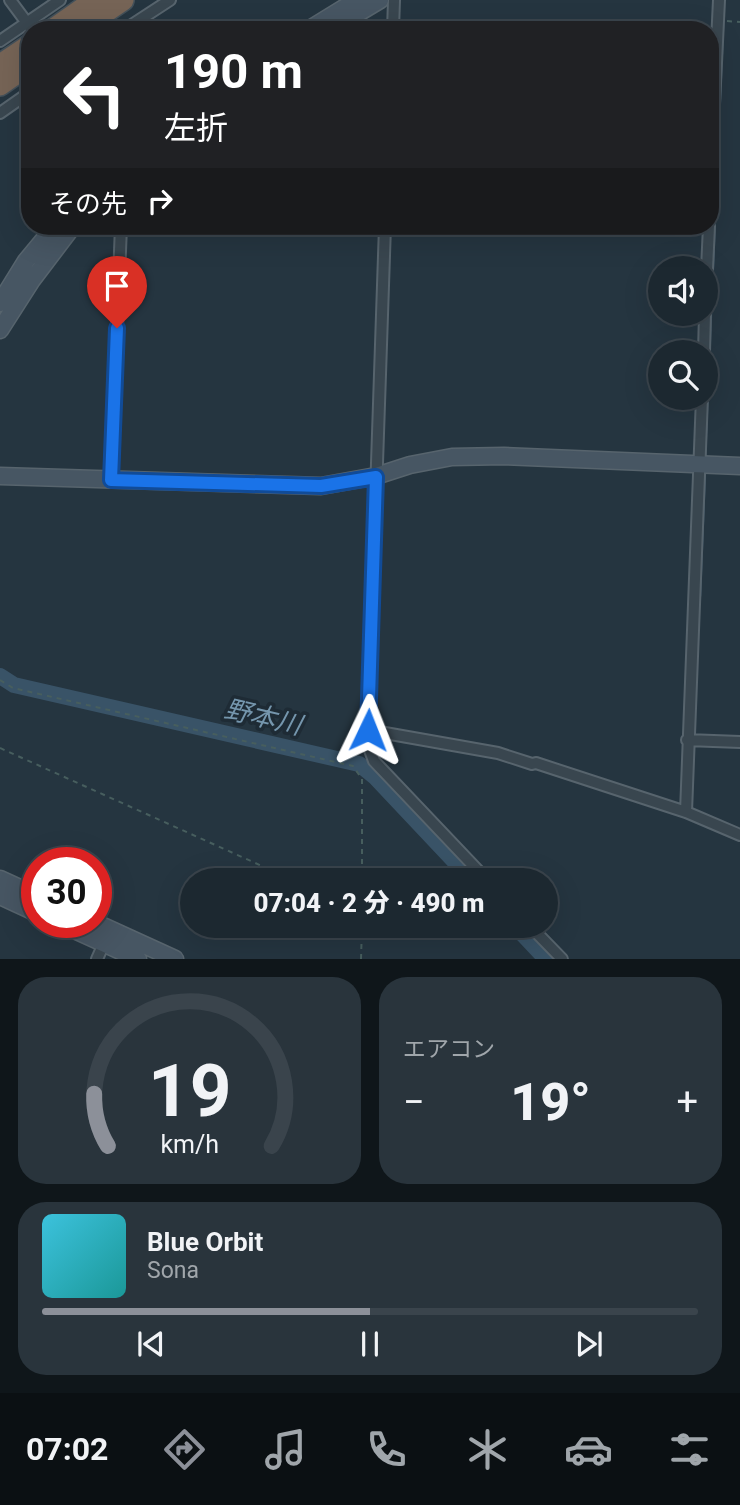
<!DOCTYPE html>
<html lang="ja">
<head>
<meta charset="utf-8">
<style>
	:root { --surface:#1c2830; --page:#29343c; --text:#f1f3f6; --muted:#a0a6ab; --line:#3a444c; --accent:#8c9099 }
	body { margin:0; font-family:Roboto,"Noto Sans JP",sans-serif; background:var(--page); color:var(--text); height:100vh; display:flex; flex-direction:column; font-size:26px; white-space:nowrap }
	* { box-sizing:border-box; margin:0 }
	p { font-size:23px; color:var(--muted) }
	.icon { flex:none; width:38px; height:38px; fill:none; stroke:currentColor; stroke-width:2; stroke-linecap:round; stroke-linejoin:round }
	.map { position:relative; height:959px; overflow:hidden }
	.details { display:flex; flex-direction:column; gap:18px; padding:18px; background:#0f161a; flex:1 }
	.details>* { flex:none }
	.guide { position:absolute; left:21px; top:21px; width:698px; height:214px; border-radius:28px; box-shadow:0 7px 28px #0002,0 0 0 2px var(--line); background:#202124; color:#fff; overflow:hidden }
	.fabs { position:absolute; left:648px; top:256px; display:grid; gap:14px }
	.fabs a { display:grid; place-items:center; width:70px; height:70px; border-radius:50%; background:var(--surface); box-shadow:0 7px 28px #0002,0 0 0 2px var(--line); font-size:35px }
	.speed { position:absolute; left:21px; top:847px; display:flex; gap:14px; font-size:35px; font-weight:700; text-align:center }
	.speed>* { display:grid; place-content:center; width:91px; height:91px; border-radius:50%; background:var(--surface); box-shadow:0 7px 28px #0002,0 0 0 2px var(--line); line-height:1 }
	.speed .limit { border:10px solid #d22; background:#fff; color:#111 }
	.pin { position:absolute; display:grid; place-items:center; width:60px; height:60px; color:#fff; margin:-72px -30px; border-radius:50% 50% 50% 0; rotate:-45deg; box-shadow:0 0 7px #0007 }
	.pin .icon { rotate:45deg }
	.me { position:absolute; width:77px; margin:-38px; rotate:2deg; stroke-linejoin:round; filter:drop-shadow(0 0 5px #0008) }
	.turn { display:flex; align-items:center; gap:24px; height:147px; padding:0 28px; font-size:32px }
	.turn .icon { width:91px; height:91px; stroke-width:2.5 }
	.turn b { display:block; font-size:49px; line-height:60px }
	.then { display:flex; align-items:center; height:66px; padding:0 28px; background:#0003; gap:14px; font-size:26px }
	.big { font-size:52px; font-weight:800; line-height:1.1 }
	.details .card { flex:1; display:flex; flex-direction:column; justify-content:center; gap:10px; min-width:0; padding:0 24px; border-radius:28px; background:var(--page) }
	.details .dial { align-items:center; gap:0 }
	.dial svg { height:182px; overflow:visible; fill:none; stroke:var(--line); stroke-width:7; stroke-linecap:round; text-anchor:middle }
	.dial text { fill:var(--text); stroke:none }
	.song { display:flex; align-items:center; gap:21px }
	.cover { width:84px; height:84px; border-radius:10px; background:linear-gradient(135deg,hsl(190 70% 55%),hsl(180 70% 35%)) }
	.played { height:7px; border-radius:4px; background:linear-gradient(90deg,var(--accent) 50%,var(--line) 50%) }
	.keys { display:flex; justify-content:space-around; direction:ltr }
	.heat { display:flex; justify-content:space-between; align-items:center; font-size:38px; direction:ltr }
	.details .tiles { flex:1; display:grid; gap:18px; grid-template-columns:1fr 1fr }
	.card:last-child { grid-column:span 2 }
	.trip { position:absolute; left:180px; top:868px; width:378px; height:70px; border-radius:35px; background:var(--surface); box-shadow:0 7px 28px #0002,0 0 0 2px var(--line); font-weight:800; line-height:70px; text-align:center }
	.tabs { display:flex; height:112px; justify-content:space-around; align-items:center; background:#0b1013; color:var(--muted) }
	.tabs .icon { width:49px; height:49px }
	.tabs .selected { color:var(--accent) }
	.tabs b { font-size:32px; color:var(--text) }
	.map>svg:first-child { display:block }
</style>
</head>
<body>
<div class="map">
<svg width="740" height="959" viewBox="0 0 740 959">
	<rect width="100%" height="100%" fill="#253540"/>
	<g fill="none" stroke-linecap="round" stroke-linejoin="round">
		<path stroke="#395367" stroke-width="2.5" d="M 723,18 L 724,0
			M 705,457 L 723,26
			M 700,596 L 705,470"/>
		<path stroke="#395367" stroke-width="16" d="M 0,676 L 14,685 L 359,764 L 375,777 L 472,880
			M 515,926 L 546,959"/>
		<g stroke="#57646d" stroke-width="14">
			<path id="street" d="M 10,0 L 30,27
				M 124,30 L 170,0
				M 393,30 L 394,0
				M 0,41 L 60,0
				M 0,113 L 30,92
				M 710,188 L 719,0
				M 385,226 L 368,730 L 370,750 L 374,761 L 487,880
				M 705,312 L 709,226
				M 704,352 L 705,313
				M 111,480 L 121,226
				M 368,730 L 498,753 L 532,764 L 536,763 L 686,812 L 740,835
				M 687,740 L 740,742
				M 686,812 L 702,397
				M 530,926 L 562,959
				M 97,959 L 106,939"/>
		</g>
		<g stroke="#57646d" stroke-width="19">
			<path id="secondary" d="M 308,30 L 357,0
				M 330,30 L 380,0
				M 0,303 L 26,261 L 55,226
				M 0,330 L 32,280 L 73,226
				M 0,476 L 321,486 L 376,476 L 410,465 L 452,457 L 504,456 L 740,466
				M 0,879 L 37,896
				M 0,896 L 37,913
				M 57,922 L 138,959
				M 94,922 L 175,959"/>
		</g>
		<g stroke="#44515a" stroke-width="24">
			<path id="highway" d="M 52,30 L 95,0
				M 79,30 L 123,0
				M 0,65 L 30,45
				M 0,85 L 30,64"/>
		</g>
		<path stroke="#475e5e" stroke-width="2" stroke-dasharray="5 5" stroke-linecap="butt" d="M 727,21 L 740,22
			M 0,680 L 13,688 L 353,766 L 362,779 L 362,880
			M 0,748 L 293,880
			M 361,959 L 362,926"/>
		<use href="#street" stroke="#39464f" stroke-width="10"/>
		<use href="#secondary" stroke="#475663" stroke-width="16"/>
		<use href="#highway" stroke="#766456" stroke-width="21"/>
	</g>
	<g fill="none" stroke-linecap="round" stroke-linejoin="round">
		<g stroke="#114b97" stroke-width="18">
			<path id="route" d="M 117,328 L 111,480 L 321,486 L 376,477 L 368,730"/>
		</g>
		<use href="#route" stroke="#1a73e8" stroke-width="12"/>
	</g>
	<g text-anchor="middle" dominant-baseline="central" stroke-width="7" stroke-linejoin="round" paint-order="stroke">
		<g font-size="26" font-style="italic" fill="#7596ad" stroke="#1e2b35">
			<text transform="translate(263 717) rotate(13)">野本川</text>
		</g>
	</g>
</svg>
<div class="fabs">
<a><svg class="icon" aria-label="sound" viewBox="0 0 24 24"><path d="M4 9h4l5-4v14l-5-4H4zM17 9q2 3 0 6"/></svg></a>
<a><svg class="icon" aria-label="search" viewBox="0 0 24 24"><circle cx="10" cy="10" r="6"/><path d="M15 15l6 6"/></svg></a>
</div>
<div class="speed"><div class="limit">30</div></div>
<div class="pin" style="left:117px;top:328px;background:#d93025"><svg class="icon" aria-label="arrive" viewBox="0 0 24 24"><path d="M6 21V4h12l-3 4 3 4H6"/></svg></div>
<svg class="me" style="left:368px;top:730px" viewBox="-20 -20 40 40"><path d="M0-17L14 15 0 8-14 15z" fill="#1a73e8" stroke="#fff" stroke-width="4"/></svg>
<div class="trip">07:04 · 2 分 · 490 m</div>
<div class="guide">
<div class="turn"><svg class="icon" aria-label="left" viewBox="0 0 24 24"><path d="M17 20v-9H6M10 6l-5 5 5 5"/></svg><div><b>190 m</b>左折</div></div>
<div class="then">その先<svg class="icon" aria-label="right" viewBox="0 0 24 24"><path d="M7 20v-9h11M14 6l5 5-5 5"/></svg></div>
</div>
</div>
<section class="details">
<div class="tiles">
<div class="card dial"><svg viewBox="0 0 100 80">
<path d="M14 69A42 42 0 1 1 86 69"/>
<path d="M14 69A42 42 0 0 1 8 46" stroke="#8c9099"/>
<text x="50" y="56" font-size="32" font-weight="700">19</text>
<text x="50" y="72" font-size="11">km/h</text>
</svg></div>
<div class="card"><p>エアコン</p>
<div class="heat"><a>−</a><b class="big">19°</b><a>+</a></div>
</div>
<div class="card">
<div class="song"><i class="cover"></i><div><b>Blue Orbit</b><p>Sona</p></div></div>
<div class="played"></div>
<div class="keys"><svg class="icon" aria-label="previous" viewBox="0 0 24 24"><path d="M18 5L8 12l10 7zM5 5v14"/></svg><svg class="icon" aria-label="pause" viewBox="0 0 24 24"><path d="M8 5v14M16 5v14"/></svg><svg class="icon" aria-label="next" viewBox="0 0 24 24"><path d="M6 5l10 7-10 7zM19 5v14"/></svg></div>
</div>
</div>
</section>
<nav class="tabs">
<b>07:02</b>
<svg class="icon selected" aria-label="directions" viewBox="0 0 24 24"><path d="M12 3l9 9-9 9-9-9zM9 14v-3h6M13 9l2 2-2 2"/></svg>
<svg class="icon" aria-label="music" viewBox="0 0 24 24"><path d="M9 18V5l10-2v13"/><circle cx="6" cy="18" r="3"/><circle cx="16" cy="16" r="3"/></svg>
<svg class="icon" aria-label="phone" viewBox="0 0 24 24"><path d="M5 4h4l2 5-3 2q2 4 5 5l2-3 5 2v4C11 20 4 13 5 4z"/></svg>
<svg class="icon" aria-label="climate" viewBox="0 0 24 24"><path d="M12 3v18M4 7l16 10M4 17L20 7"/></svg>
<svg class="icon" aria-label="car" viewBox="0 0 24 24"><path d="M5 17H2v-5l4-1 3-4h7l3 4 3 1v5h-3M9 17h6M6 11h13"/><circle cx="7" cy="17" r="2"/><circle cx="17" cy="17" r="2"/></svg>
<svg class="icon" aria-label="filters" viewBox="0 0 24 24"><path d="M4 7h16M4 17h16"/><circle cx="9" cy="7" r="2"/><circle cx="15" cy="17" r="2"/></svg>
</nav>
</body>
</html>
